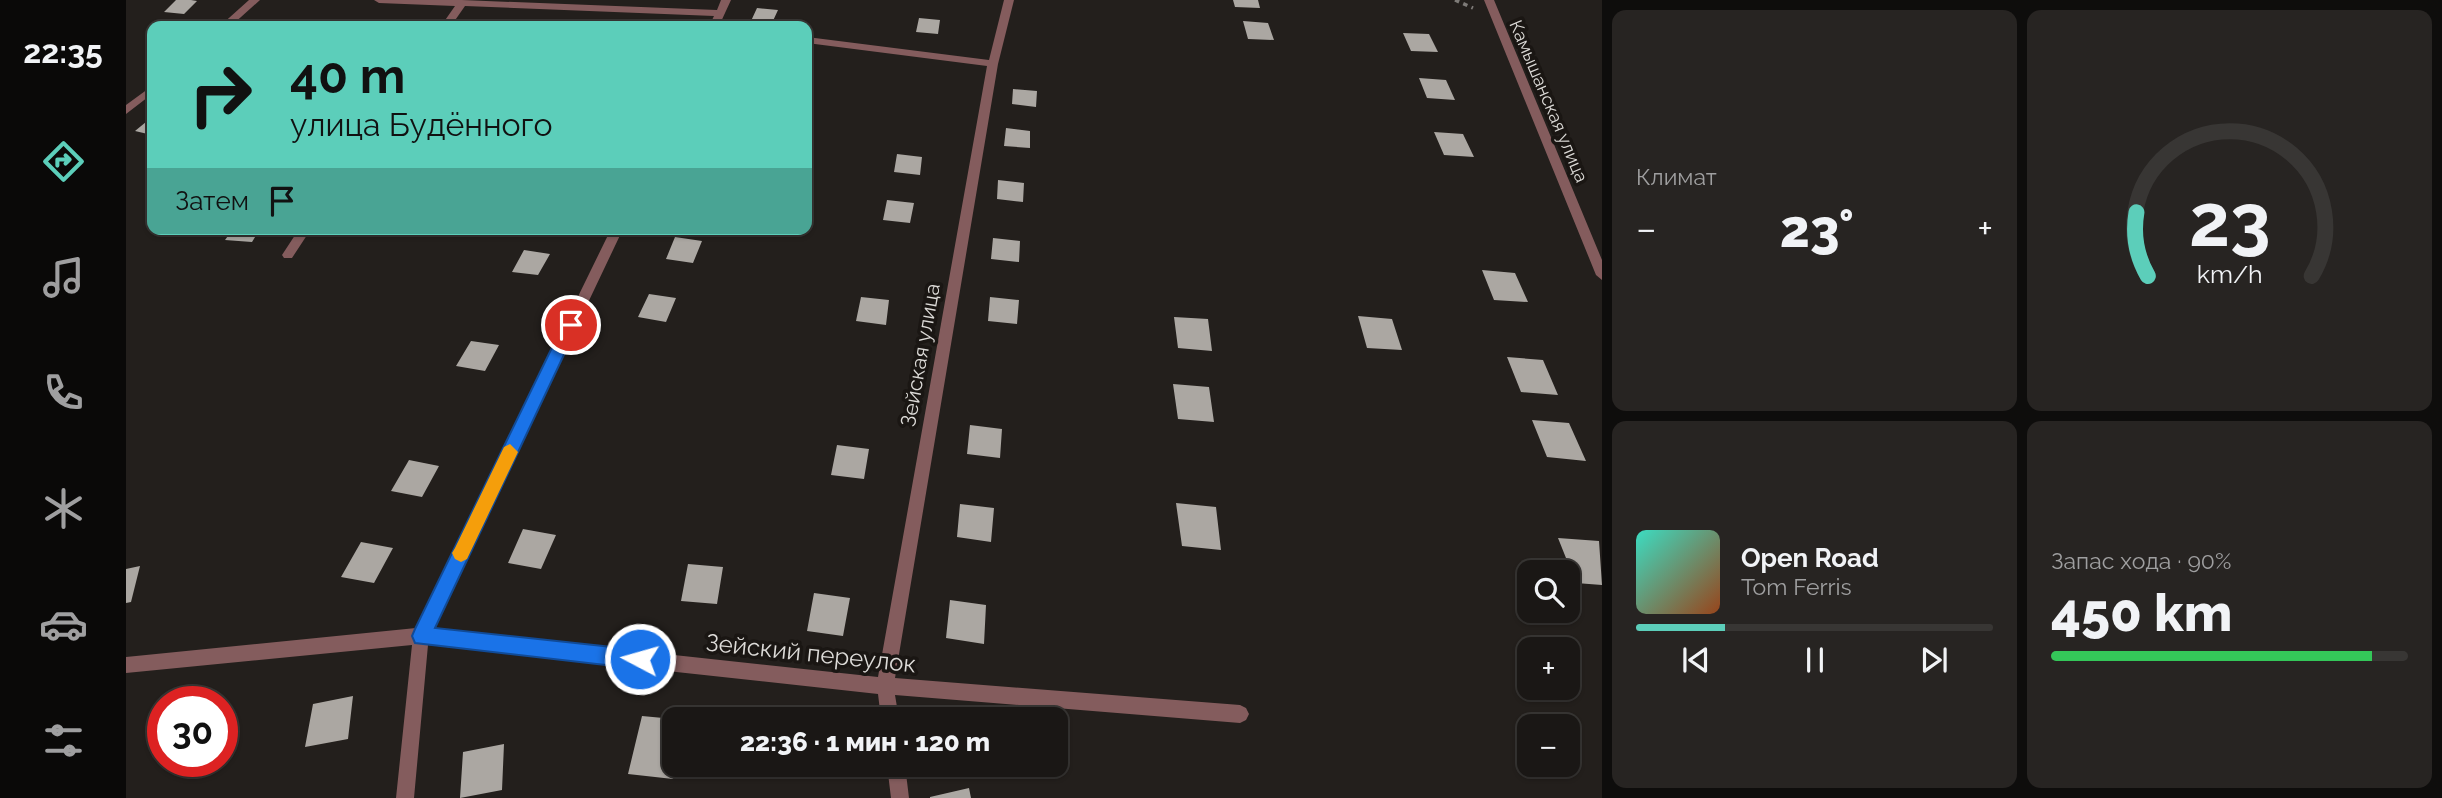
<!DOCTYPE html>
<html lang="ru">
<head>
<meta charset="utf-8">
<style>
	:root { --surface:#1a1715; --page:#272422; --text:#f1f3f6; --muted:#9f9fa0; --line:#383634; --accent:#5cceba }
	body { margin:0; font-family:Raleway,sans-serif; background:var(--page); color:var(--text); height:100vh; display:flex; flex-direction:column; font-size:26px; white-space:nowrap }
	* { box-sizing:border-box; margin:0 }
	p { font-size:23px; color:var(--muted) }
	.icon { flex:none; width:38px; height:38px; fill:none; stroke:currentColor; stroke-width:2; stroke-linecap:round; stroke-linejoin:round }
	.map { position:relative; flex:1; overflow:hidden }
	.details { display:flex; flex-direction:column; gap:10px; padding:10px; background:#0e0d0c; width:840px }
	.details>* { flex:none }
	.guide { position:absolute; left:21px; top:21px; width:665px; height:214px; border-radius:14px; box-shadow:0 2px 5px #0004,0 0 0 2px var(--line); background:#5cceba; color:#111; overflow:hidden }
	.tools { position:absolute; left:1391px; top:560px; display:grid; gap:14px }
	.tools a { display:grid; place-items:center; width:63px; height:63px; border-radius:14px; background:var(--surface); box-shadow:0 2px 5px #0004,0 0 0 2px var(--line); font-size:35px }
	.speed { position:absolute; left:21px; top:686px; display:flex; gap:14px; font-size:35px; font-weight:700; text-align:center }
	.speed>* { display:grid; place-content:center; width:91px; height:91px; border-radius:50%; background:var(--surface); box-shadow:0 2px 5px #0004,0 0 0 2px var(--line); line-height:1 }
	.speed .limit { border:10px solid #d22; background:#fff; color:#111 }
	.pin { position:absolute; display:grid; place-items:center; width:60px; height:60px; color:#fff; margin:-30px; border:4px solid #fff; border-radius:50%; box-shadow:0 2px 7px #0007 }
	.me { position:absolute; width:77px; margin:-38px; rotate:276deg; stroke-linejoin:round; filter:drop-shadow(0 0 5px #0008) }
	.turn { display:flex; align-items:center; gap:24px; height:147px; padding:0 28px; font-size:32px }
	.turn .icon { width:91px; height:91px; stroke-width:2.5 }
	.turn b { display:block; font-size:49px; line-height:60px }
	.then { display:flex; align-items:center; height:66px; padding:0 28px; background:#0003; gap:14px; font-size:26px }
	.big { font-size:52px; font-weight:800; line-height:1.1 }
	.details .card { flex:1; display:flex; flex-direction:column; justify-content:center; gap:10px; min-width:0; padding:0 24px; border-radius:14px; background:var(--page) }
	.details .dial { align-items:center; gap:0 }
	.dial svg { height:182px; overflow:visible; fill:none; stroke:var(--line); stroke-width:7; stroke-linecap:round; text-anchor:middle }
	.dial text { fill:var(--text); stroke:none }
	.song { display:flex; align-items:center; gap:21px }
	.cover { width:84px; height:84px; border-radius:10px; background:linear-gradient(135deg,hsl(170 70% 55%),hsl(20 70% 35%)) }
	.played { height:7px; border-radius:4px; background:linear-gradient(90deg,var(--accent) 25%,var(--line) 25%) }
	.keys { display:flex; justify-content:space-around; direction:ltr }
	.heat { display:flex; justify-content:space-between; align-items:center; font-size:38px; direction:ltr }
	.charge { height:10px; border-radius:5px; background:linear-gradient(90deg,#34c759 90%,var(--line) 0) }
	.details .tiles { flex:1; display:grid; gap:10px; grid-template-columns:repeat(2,1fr) }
	.trip { position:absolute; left:536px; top:707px; width:406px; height:70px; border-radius:14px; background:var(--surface); box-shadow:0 2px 5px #0004,0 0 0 2px var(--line); font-weight:800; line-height:70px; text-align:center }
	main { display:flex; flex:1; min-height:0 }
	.dock { display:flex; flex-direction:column; width:126px; justify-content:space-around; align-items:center; background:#0a0908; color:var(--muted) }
	.dock .icon { width:49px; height:49px }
	.dock .on { color:var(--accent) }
	.dock b { font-size:32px; color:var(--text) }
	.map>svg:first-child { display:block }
</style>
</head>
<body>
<main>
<nav class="dock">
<b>22:35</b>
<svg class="icon on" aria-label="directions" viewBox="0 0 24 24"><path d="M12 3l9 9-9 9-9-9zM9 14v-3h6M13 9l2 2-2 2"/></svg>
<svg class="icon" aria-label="music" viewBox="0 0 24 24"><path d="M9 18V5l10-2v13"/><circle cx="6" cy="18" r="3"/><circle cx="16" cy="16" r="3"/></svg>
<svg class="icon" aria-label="phone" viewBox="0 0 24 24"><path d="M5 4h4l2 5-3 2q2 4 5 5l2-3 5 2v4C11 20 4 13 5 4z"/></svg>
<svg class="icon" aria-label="climate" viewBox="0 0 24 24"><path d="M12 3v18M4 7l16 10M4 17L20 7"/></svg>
<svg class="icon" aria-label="car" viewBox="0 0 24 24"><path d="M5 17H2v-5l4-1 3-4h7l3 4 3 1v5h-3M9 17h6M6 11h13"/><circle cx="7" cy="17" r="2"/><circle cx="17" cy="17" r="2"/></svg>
<svg class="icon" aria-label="filters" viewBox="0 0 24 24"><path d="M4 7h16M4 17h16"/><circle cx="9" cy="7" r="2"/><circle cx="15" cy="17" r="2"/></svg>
</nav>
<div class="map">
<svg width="1476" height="798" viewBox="0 0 1476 798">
	<rect width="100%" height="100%" fill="#231f1c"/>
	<path fill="#aba7a2" d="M 50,0 L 65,0 L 71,1 L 58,14 L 38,12 Z
		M 1107,0 L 1132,0 L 1134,8 L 1109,7 Z
		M 631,8 L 652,10 L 646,23 L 625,21 Z
		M 793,18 L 814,20 L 812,34 L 790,32 Z
		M 1117,21 L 1142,23 L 1148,40 L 1122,39 Z
		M 1277,33 L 1303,34 L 1312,52 L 1285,51 Z
		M 1293,78 L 1320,80 L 1329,100 L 1301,98 Z
		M 887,89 L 911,91 L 910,107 L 886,104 Z
		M 26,117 L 26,135 L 9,131 Z
		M 880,128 L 904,131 L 904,148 L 878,146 Z
		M 1308,132 L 1337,134 L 1348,157 L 1318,155 Z
		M 771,154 L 796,157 L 794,175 L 768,172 Z
		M 872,180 L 898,183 L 897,202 L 871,199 Z
		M 761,200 L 788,203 L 784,223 L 757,220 Z
		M 107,229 L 134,229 L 126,242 L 99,240 Z
		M 549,237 L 576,241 L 567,263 L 540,259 Z
		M 867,238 L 894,241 L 893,262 L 865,259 Z
		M 398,250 L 424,254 L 412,275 L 386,272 Z
		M 1356,270 L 1389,273 L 1402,302 L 1368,300 Z
		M 523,294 L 550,298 L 540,322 L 512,317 Z
		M 735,297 L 763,300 L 760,325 L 730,321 Z
		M 864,297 L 893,300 L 891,324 L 862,321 Z
		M 1232,316 L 1266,319 L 1276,350 L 1241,348 Z
		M 1048,317 L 1082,319 L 1086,351 L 1052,348 Z
		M 345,341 L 373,345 L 359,371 L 330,366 Z
		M 1381,357 L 1417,360 L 1432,395 L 1395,392 Z
		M 1047,384 L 1083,387 L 1088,422 L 1052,419 Z
		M 1406,420 L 1443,423 L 1460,461 L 1421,457 Z
		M 844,425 L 876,429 L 874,458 L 841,454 Z
		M 711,445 L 743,449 L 738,479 L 705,475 Z
		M 283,460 L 313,466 L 296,497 L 265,491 Z
		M 1050,503 L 1090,507 L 1095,550 L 1056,546 Z
		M 834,504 L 868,508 L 865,542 L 831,537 Z
		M 397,529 L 430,535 L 415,569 L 382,563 Z
		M 1432,538 L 1473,541 L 1476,585 L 1450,583 Z
		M 235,542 L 267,548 L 248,583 L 215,577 Z
		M 562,564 L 597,567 L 591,604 L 555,601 Z
		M 14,566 L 5,602 L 0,603 L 0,569 Z
		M 688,593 L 724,598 L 717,636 L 681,631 Z
		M 824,600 L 860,605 L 858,644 L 820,638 Z
		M 227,696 L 222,739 L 179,747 L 187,704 Z
		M 516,716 L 548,719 L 550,765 L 547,779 L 502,774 Z
		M 378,744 L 376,790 L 334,798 L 337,752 Z
		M 843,788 L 845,798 L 804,798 L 804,797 Z"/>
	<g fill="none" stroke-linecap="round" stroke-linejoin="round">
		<path stroke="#7e7b78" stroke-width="3.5" stroke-dasharray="4.5 4.5" stroke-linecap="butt" d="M 1329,0 L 1347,8"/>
		<path fill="#845c5d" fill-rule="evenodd" d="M 123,0 L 134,0 L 105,26 L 94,26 Z
			M 248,0 L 336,0 L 591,10 L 595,0 L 605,0 L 593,26 L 583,26 L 588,16 L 339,6 L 325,26 L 315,26 L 329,6 L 253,3 Z
			M 878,0 L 888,0 L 872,64 L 769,678 L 1114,705 L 1120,708 L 1123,714 L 1120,720 L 1114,723 L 769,695 L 773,719 L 755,719 L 752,694 L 302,645 L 288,798 L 270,798 L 286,645 L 0,673 L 0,657 L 290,628 L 485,229 L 497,229 L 307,629 L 752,677 L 861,66 L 681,43 L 681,37 L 863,60 Z
			M 1358,0 L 1368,0 L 1476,260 L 1476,280 L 1470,275 Z
			M 26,86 L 26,94 L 0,114 L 0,105 Z
			M 173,229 L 185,229 L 166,258 L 158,258 L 156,255 Z
			M 761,765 L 779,765 L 783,798 L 765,798 Z"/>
	</g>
	<path fill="#1a73e8" stroke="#114b97" stroke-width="2" d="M 445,319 L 452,325 L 309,628 L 514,650 L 520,653 L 523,659 L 520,666 L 514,669 L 289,643 L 286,636 L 289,629 L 437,325 Z"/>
	<path fill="#f59e0b" d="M 384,444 L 392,452 L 341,559 L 335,562 L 329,559 L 326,553 L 329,548 L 378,447 Z"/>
	<g text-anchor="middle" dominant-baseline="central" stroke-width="7" stroke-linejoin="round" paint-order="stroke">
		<g font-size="18" fill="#dcdad7" stroke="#1a1613">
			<text transform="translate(1423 101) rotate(67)">Камышанская улица</text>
		</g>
		<g font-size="21" fill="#dcdad7" stroke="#1a1613">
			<text transform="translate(794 355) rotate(-80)">Зейская улица</text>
		</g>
		<g font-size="24" fill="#dcdad7" stroke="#1a1613">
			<text transform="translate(685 653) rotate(6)">Зейский переулок</text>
		</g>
	</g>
</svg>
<div class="tools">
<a><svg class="icon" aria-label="search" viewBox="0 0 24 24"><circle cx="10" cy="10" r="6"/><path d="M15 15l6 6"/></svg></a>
<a>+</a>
<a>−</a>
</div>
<div class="speed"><div class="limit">30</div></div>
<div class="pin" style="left:445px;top:325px;background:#d93025"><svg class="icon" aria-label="arrive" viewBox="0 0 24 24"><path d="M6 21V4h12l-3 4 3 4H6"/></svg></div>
<svg class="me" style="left:514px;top:659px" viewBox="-20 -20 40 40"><circle r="17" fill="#1a73e8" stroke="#fff" stroke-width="3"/><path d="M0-11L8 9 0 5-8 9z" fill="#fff"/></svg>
<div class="trip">22:36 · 1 мин · 120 m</div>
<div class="guide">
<div class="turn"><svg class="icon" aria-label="right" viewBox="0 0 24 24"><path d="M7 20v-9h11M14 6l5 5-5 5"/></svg><div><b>40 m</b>улица Будённого</div></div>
<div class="then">Затем<svg class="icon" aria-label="arrive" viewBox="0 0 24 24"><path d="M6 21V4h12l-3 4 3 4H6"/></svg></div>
</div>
</div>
<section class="details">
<div class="tiles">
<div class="card"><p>Климат</p>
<div class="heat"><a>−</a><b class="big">23°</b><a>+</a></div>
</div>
<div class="card dial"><svg viewBox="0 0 100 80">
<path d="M14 69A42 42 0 1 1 86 69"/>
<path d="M14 69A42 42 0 0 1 9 41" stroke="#5cceba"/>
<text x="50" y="56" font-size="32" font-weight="700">23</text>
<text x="50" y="72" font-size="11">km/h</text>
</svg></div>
<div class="card">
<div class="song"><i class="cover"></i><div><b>Open Road</b><p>Tom Ferris</p></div></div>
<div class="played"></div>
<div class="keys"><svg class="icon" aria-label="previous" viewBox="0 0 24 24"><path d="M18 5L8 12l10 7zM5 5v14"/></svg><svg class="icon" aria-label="pause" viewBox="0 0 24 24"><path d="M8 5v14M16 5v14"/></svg><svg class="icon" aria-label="next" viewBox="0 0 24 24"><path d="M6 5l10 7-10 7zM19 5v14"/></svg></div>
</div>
<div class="card"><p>Запас хода · 90%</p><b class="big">450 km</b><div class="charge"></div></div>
</div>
</section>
</main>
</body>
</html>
